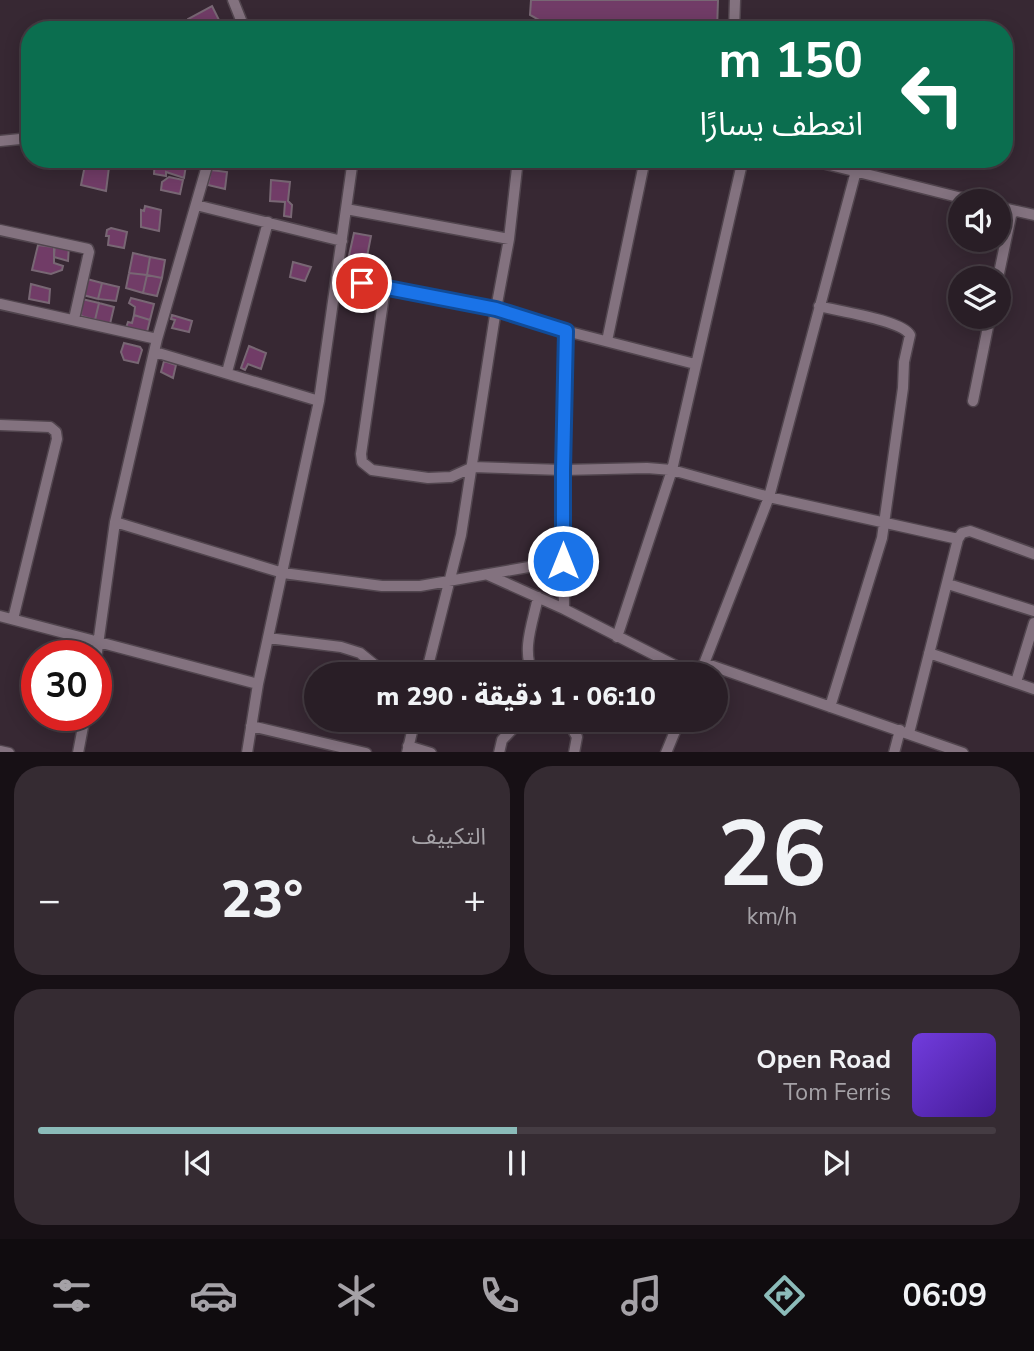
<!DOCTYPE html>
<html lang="ar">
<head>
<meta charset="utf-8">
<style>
	:root { --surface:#291e26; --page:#352b32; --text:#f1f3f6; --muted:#a5a2a7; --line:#453c43; --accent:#8bbbb9 }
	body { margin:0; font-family:"Nunito Sans","Noto Sans Arabic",sans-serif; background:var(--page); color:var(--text); direction:rtl; height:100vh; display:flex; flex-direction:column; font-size:26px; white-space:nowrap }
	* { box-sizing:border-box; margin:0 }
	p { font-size:23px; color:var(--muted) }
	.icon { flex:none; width:38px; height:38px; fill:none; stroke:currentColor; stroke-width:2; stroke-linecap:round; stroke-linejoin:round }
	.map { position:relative; height:752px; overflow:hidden; direction:ltr }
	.side { display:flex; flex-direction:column; gap:14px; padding:14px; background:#171015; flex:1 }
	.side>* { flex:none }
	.top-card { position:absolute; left:21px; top:21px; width:992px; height:147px; border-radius:28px; box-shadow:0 4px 18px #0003,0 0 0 2px var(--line); direction:rtl; background:#0b6e4f; color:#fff; overflow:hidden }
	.buttons { position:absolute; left:948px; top:189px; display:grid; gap:14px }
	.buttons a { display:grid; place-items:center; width:63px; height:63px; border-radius:50%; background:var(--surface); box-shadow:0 4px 18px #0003,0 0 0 2px var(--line); font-size:35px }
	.speed { position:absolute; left:21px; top:640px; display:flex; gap:14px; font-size:35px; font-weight:700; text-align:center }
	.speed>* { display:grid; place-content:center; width:91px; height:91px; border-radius:50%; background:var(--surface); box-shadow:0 4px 18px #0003,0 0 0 2px var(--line); line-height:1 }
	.speed .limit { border:10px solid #d22; background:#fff; color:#111 }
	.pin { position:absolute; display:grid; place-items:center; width:60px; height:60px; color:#fff; margin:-30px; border:4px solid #fff; border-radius:50%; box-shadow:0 2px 7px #0007 }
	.me { position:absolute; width:77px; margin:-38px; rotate:0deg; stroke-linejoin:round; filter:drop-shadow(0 0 5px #0008) }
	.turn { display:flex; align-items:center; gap:24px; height:147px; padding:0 35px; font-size:32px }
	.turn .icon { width:91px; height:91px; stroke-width:2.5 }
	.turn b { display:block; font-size:49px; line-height:60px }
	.big { font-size:52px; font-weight:800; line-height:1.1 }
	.side .tile { flex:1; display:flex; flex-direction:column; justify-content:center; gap:10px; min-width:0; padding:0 24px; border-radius:28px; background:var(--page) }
	.side .dial { align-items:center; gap:0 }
	.dial b { font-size:91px; line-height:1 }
	.song { display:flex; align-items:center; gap:21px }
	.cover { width:84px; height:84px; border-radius:10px; background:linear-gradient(135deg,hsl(260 70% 55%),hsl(260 70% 35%)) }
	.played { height:7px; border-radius:4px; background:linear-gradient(90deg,var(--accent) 50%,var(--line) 50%) }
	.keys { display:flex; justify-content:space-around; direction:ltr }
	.heat { display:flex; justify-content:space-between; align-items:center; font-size:38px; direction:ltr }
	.side .tiles { flex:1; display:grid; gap:14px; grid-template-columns:1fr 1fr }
	.tile:last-child { grid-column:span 2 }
	.trip { position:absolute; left:304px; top:662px; width:424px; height:70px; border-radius:35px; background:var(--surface); box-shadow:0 4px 18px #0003,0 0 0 2px var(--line); font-weight:800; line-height:70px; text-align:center; direction:rtl }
	.tabs { display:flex; height:112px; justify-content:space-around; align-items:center; background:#100c0f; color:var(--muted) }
	.tabs .icon { width:49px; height:49px }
	.tabs .active { color:var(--accent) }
	.tabs b { font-size:32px; color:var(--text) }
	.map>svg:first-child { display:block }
</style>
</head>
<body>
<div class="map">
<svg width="1034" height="753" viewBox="0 0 1034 753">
	<rect width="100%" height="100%" fill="#372833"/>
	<path fill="#713c67" stroke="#786774" stroke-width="2" d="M 531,0 L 718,0 L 717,30 L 540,30 L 541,21 L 530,15 Z
		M 212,6 L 221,24 L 211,30 L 189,30 L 188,19 Z
		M 155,159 L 187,159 L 184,178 L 166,172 L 166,176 L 154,174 Z
		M 86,160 L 109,167 L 106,191 L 81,185 Z
		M 211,170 L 227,172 L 225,189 L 208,185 Z
		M 169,177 L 183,180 L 180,194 L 161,190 L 162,182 Z
		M 271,180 L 290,182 L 288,201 L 292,205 L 291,217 L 284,216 L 285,202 L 270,201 Z
		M 145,206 L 161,210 L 159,231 L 141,227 L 141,210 L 144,211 Z
		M 111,228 L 127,232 L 124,248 L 108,245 L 109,236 L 106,236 L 107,230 Z
		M 354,233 L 371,236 L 364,272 L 346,269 Z
		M 55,243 L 69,246 L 68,261 L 54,257 Z
		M 38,245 L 54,247 L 54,263 L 63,266 L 62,270 L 51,274 L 32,270 Z
		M 133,253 L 150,257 L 147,275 L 129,273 Z
		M 150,257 L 165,260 L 162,278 L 147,275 Z
		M 293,262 L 311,267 L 305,281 L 290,277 Z
		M 129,273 L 147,275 L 143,293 L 126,288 Z
		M 147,275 L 162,278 L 157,296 L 143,293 Z
		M 87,279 L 102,283 L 98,299 L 83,295 Z
		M 102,283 L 119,287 L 116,301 L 98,299 Z
		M 31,284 L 50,289 L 49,303 L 29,299 Z
		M 131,298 L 154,304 L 150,320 L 134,315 L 135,307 L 129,303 Z
		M 82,299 L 99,303 L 95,320 L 81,316 Z
		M 99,303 L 114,307 L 110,324 L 95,320 Z
		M 134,315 L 150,320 L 147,332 L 126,328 L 128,322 L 132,323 Z
		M 172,315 L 192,321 L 189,332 L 172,328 L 175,320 L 171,319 Z
		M 124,343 L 140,347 L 142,350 L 138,363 L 124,360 L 121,352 Z
		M 249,346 L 266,353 L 261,369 L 248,364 L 245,370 L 241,368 Z
		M 164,361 L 176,365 L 173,378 L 161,372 Z"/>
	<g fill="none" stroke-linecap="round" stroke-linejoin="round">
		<g stroke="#51454e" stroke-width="13">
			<path id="minor" d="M 233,0 L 245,30
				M 734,30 L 735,0
				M 0,141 L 30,138
				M 806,159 L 974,201
				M 196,205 L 342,241
				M 999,207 L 1034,215
				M 346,209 L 509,239
				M 0,230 L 88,249 L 89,252 L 74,319
				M 338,278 L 496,309 L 566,331 L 695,364
				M 998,278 L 1012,211
				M 385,288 L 361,454 L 362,462 L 372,470 L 428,478 L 451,477 L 473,467 L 563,470 L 647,468 L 672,470 L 769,497 L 958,539
				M 0,304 L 157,339
				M 819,306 C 837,311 902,320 910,335 L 904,362 L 903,388 L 882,538 L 830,707
				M 607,341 L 645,159
				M 155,352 L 319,401
				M 227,372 L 268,222
				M 973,401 L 990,317
				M 0,425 L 50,427 L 56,432 L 57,439 L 13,619
				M 115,522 L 283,573 L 382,586 L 420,586 L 563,561
				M 488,575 L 564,609 L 692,674
				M 948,584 L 1034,611
				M 564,609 L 563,470 L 566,331
				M 0,616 L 258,684
				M 617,637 L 672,470 L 743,159
				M 268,638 L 341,647 L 360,653 L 386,674
				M 929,653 L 1034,689
				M 96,659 L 115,522 L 157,339 L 209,159
				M 704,663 L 963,753
				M 426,674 L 461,535 L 496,309 L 509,239 L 518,159
				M 533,674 C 521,650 533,622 538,597
				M 700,674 L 769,497 L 856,171
				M 1016,682 L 1034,623
				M 567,719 L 577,737 L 574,753
				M 251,726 L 366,753
				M 909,733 L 958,539 L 962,533 L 970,531 L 1034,554
				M 408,746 L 431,753
				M 0,751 L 9,753
				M 78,753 L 85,716
				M 247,753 L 258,684 L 319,401 L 353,159
				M 407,753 L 415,719
				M 499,753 L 502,740 L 522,719
				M 666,753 L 680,719
				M 894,753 L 900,730"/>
		</g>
		<use href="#minor" stroke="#83727f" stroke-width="10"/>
	</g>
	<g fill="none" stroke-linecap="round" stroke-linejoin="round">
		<g stroke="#114b97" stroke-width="18">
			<path id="route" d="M 362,283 L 496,309 L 566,331 L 563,470 L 563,561"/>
		</g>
		<use href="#route" stroke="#1a73e8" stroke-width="12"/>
	</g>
</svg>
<div class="buttons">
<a><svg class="icon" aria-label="sound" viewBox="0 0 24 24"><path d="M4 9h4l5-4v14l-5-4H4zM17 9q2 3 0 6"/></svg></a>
<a><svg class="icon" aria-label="layers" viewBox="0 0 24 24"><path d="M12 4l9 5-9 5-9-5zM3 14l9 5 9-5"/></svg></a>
</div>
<div class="speed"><div class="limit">30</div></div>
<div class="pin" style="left:362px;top:283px;background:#d93025"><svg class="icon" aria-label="arrive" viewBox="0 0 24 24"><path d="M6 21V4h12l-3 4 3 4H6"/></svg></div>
<svg class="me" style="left:563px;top:561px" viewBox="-20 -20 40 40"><circle r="17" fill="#1a73e8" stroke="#fff" stroke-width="3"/><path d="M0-11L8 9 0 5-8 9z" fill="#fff"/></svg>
<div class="trip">06:10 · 1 دقيقة · 290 m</div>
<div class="top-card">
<div class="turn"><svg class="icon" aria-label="left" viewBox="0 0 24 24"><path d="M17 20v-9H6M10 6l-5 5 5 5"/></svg><div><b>150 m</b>انعطف يسارًا</div></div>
</div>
</div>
<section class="side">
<div class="tiles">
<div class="tile dial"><b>26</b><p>km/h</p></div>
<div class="tile"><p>التكييف</p>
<div class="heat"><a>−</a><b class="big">23°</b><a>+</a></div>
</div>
<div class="tile">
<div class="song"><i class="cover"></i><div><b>Open Road</b><p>Tom Ferris</p></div></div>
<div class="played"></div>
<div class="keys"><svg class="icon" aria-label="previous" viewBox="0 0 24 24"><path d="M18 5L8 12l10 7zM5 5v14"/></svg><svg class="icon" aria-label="pause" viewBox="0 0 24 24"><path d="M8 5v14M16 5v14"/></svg><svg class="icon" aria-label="next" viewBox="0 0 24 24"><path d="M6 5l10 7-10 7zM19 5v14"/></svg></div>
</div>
</div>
</section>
<nav class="tabs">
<b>06:09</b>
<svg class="icon active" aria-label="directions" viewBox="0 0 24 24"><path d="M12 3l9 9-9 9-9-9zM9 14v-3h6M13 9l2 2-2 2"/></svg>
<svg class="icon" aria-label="music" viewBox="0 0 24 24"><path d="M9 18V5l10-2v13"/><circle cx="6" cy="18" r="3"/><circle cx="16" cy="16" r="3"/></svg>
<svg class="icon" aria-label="phone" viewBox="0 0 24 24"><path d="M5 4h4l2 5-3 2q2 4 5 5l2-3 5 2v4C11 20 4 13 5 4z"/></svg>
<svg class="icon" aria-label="climate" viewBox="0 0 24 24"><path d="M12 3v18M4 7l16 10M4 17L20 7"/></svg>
<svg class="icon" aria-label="car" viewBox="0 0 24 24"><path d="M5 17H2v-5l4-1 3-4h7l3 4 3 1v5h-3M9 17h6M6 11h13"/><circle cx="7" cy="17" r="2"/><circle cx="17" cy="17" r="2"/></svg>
<svg class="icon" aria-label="filters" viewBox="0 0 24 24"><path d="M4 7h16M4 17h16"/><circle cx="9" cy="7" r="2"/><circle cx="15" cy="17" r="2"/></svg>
</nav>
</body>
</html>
